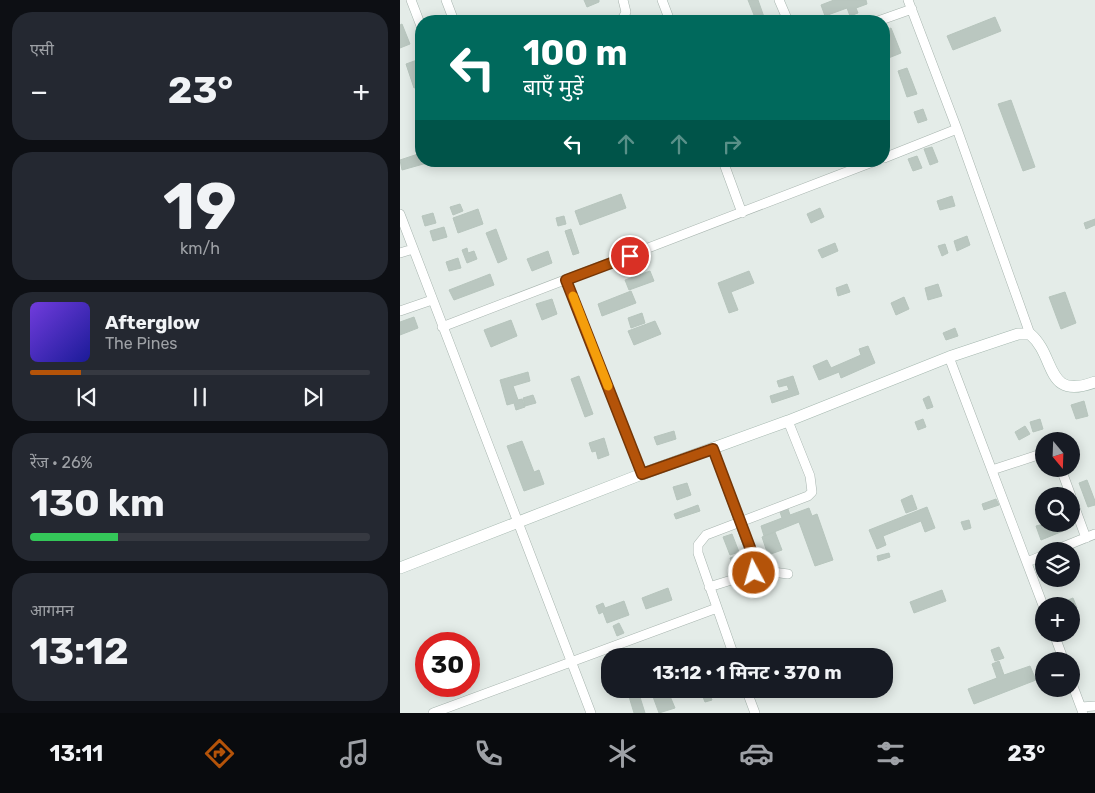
<!DOCTYPE html>
<html lang="hi">
<head>
<meta charset="utf-8">
<style>
	:root { --surface:#171b24; --page:#242831; --text:#f1f3f6; --muted:#9ea1a6; --line:#363941; --accent:#b45309 }
	body { margin:0; font-family:Rubik,"Noto Sans Devanagari",sans-serif; background:var(--page); color:var(--text); height:100vh; display:flex; flex-direction:column; font-size:19px; white-space:nowrap }
	* { box-sizing:border-box; margin:0 }
	p { font-size:16px; color:var(--muted) }
	.icon { flex:none; width:28px; height:28px; fill:none; stroke:currentColor; stroke-width:2; stroke-linecap:round; stroke-linejoin:round }
	.map { position:relative; flex:1; overflow:hidden }
	.drawer { display:flex; flex-direction:column; gap:12px; padding:12px; background:#0d0f14; width:400px }
	.drawer>* { flex:none }
	.guide { position:absolute; left:15px; top:15px; width:475px; height:152px; border-radius:20px; box-shadow:0 2px 12px #0003; background:#00695c; color:#fff; overflow:hidden }
	.needle { width:32px; rotate:161deg }
	.controls { position:absolute; left:635px; top:432px; display:grid; gap:10px }
	.controls a { display:grid; place-items:center; width:45px; height:45px; border-radius:50%; background:var(--surface); box-shadow:0 2px 12px #0003; font-size:25px }
	.speed { position:absolute; left:15px; top:632px; display:flex; gap:10px; font-size:25px; font-weight:700; text-align:center }
	.speed>* { display:grid; place-content:center; width:65px; height:65px; border-radius:50%; background:var(--surface); box-shadow:0 2px 12px #0003; line-height:1 }
	.speed .limit { border:8px solid #d22; background:#fff; color:#111 }
	.pin { position:absolute; display:grid; place-items:center; width:42px; height:42px; color:#fff; margin:-21px; border:2px solid #fff; border-radius:50%; box-shadow:0 1px 5px #0007 }
	.me { position:absolute; width:55px; margin:-28px; rotate:354deg; stroke-linejoin:round; filter:drop-shadow(0 0 4px #0008) }
	.turn { display:flex; align-items:center; gap:18px; height:105px; padding:0 25px; font-size:22px }
	.turn .icon { width:65px; height:65px; stroke-width:2.5 }
	.turn b { display:block; font-size:35px; line-height:42px }
	.lanes { display:flex; align-items:center; height:48px; padding:0 25px; background:#0003; justify-content:center; gap:25px; direction:ltr }
	.lanes .off { opacity:.35 }
	.big { font-size:38px; font-weight:700; line-height:1.1 }
	.drawer .widget { flex:1; display:flex; flex-direction:column; justify-content:center; gap:8px; min-width:0; padding:0 18px; border-radius:20px; background:var(--page) }
	.drawer .dial { align-items:center; gap:0 }
	.dial b { font-size:65px; line-height:1 }
	.song { display:flex; align-items:center; gap:15px }
	.cover { width:60px; height:60px; border-radius:8px; background:linear-gradient(135deg,hsl(260 70% 55%),hsl(240 70% 35%)) }
	.played { height:5px; border-radius:2px; background:linear-gradient(90deg,var(--accent) 15%,var(--line) 15%) }
	.keys { display:flex; justify-content:space-around; direction:ltr }
	.heat { display:flex; justify-content:space-between; align-items:center; font-size:28px; direction:ltr }
	.charge { height:8px; border-radius:4px; background:linear-gradient(90deg,#34c759 26%,var(--line) 0) }
	.trip { position:absolute; left:201px; top:648px; width:292px; height:50px; border-radius:20px; background:var(--surface); box-shadow:0 2px 12px #0003; font-weight:700; line-height:50px; text-align:center }
	.tab-bar { display:flex; height:80px; justify-content:space-around; align-items:center; background:#090b0e; color:var(--muted) }
	.tab-bar .icon { width:35px; height:35px }
	.tab-bar .on { color:var(--accent) }
	.tab-bar b { font-size:22px; color:var(--text) }
	main { display:flex; flex:1; min-height:0 }
	.map>svg:first-child { display:block }
</style>
</head>
<body>
<main>
<section class="drawer">
<div class="widget"><p>एसी</p>
<div class="heat"><a>−</a><b class="big">23°</b><a>+</a></div>
</div>
<div class="widget dial"><b>19</b><p>km/h</p></div>
<div class="widget">
<div class="song"><i class="cover"></i><div><b>Afterglow</b><p>The Pines</p></div></div>
<div class="played"></div>
<div class="keys"><svg class="icon" aria-label="previous" viewBox="0 0 24 24"><path d="M18 5L8 12l10 7zM5 5v14"/></svg><svg class="icon" aria-label="pause" viewBox="0 0 24 24"><path d="M8 5v14M16 5v14"/></svg><svg class="icon" aria-label="next" viewBox="0 0 24 24"><path d="M6 5l10 7-10 7zM19 5v14"/></svg></div>
</div>
<div class="widget"><p>रेंज · 26%</p><b class="big">130 km</b><div class="charge"></div></div>
<div class="widget"><p>आगमन</p><b class="big">13:12</b></div>
</section>
<div class="map">
<svg width="695" height="713" viewBox="0 0 695 713">
	<rect width="100%" height="100%" fill="#e4ece8"/>
	<path fill="#bac7c0" stroke="#b7c5bd" d="M 184,0 L 199,0 L 199,2 L 187,7 Z
		M 348,0 L 358,0 L 364,17 L 356,20 Z
		M 434,0 L 466,0 L 467,4 L 456,8 L 458,13 L 450,16 L 447,8 L 425,16 L 421,5 Z
		M 595,17 L 601,31 L 553,50 L 547,36 Z
		M 2,24 L 10,44 L 0,48 L 0,25 Z
		M 491,28 L 501,53 L 486,59 L 484,53 L 484,31 Z
		M 17,60 L 21,73 L 21,86 L 14,88 L 6,64 Z
		M 507,68 L 517,94 L 507,97 L 498,71 Z
		M 611,100 L 635,167 L 623,171 L 598,104 Z
		M 523,109 L 527,120 L 518,123 L 514,112 Z
		M 532,147 L 538,162 L 530,165 L 524,149 Z
		M 21,153 L 21,161 L 27,163 L 2,170 L 0,160 Z
		M 517,156 L 522,168 L 513,171 L 508,159 Z
		M 221,194 L 226,208 L 180,225 L 175,211 Z
		M 552,196 L 555,206 L 540,210 L 537,201 Z
		M 60,204 L 63,211 L 53,215 L 50,207 Z
		M 420,208 L 424,217 L 411,223 L 407,214 Z
		M 78,209 L 83,224 L 58,233 L 53,218 Z
		M 33,213 L 36,223 L 25,226 L 22,216 Z
		M 164,216 L 166,224 L 158,226 L 156,218 Z
		M 695,219 L 695,225 L 686,229 L 684,223 Z
		M 44,227 L 47,237 L 33,241 L 30,231 Z
		M 96,229 L 107,259 L 98,263 L 86,233 Z
		M 171,229 L 179,253 L 173,255 L 165,231 Z
		M 567,236 L 570,245 L 557,251 L 554,241 Z
		M 435,243 L 438,251 L 422,258 L 418,250 Z
		M 545,244 L 548,253 L 542,256 L 538,246 Z
		M 67,248 L 68,253 L 74,251 L 77,259 L 67,263 L 62,250 Z
		M 148,251 L 152,263 L 132,271 L 127,259 Z
		M 58,258 L 61,268 L 49,271 L 46,262 Z
		M 250,271 L 254,281 L 229,290 L 225,280 Z
		M 349,271 L 354,283 L 331,292 L 338,310 L 329,313 L 318,283 Z
		M 90,274 L 94,285 L 54,300 L 49,290 Z
		M 447,284 L 450,292 L 438,296 L 436,288 Z
		M 538,284 L 542,296 L 528,300 L 525,288 Z
		M 231,291 L 236,303 L 202,316 L 198,304 Z
		M 665,292 L 676,323 L 661,329 L 649,297 Z
		M 504,297 L 509,309 L 496,315 L 491,303 Z
		M 152,299 L 157,314 L 142,320 L 136,304 Z
		M 242,313 L 245,323 L 231,328 L 228,318 Z
		M 14,317 L 18,328 L 0,335 L 0,322 Z
		M 111,320 L 117,336 L 91,347 L 84,330 Z
		M 255,321 L 261,334 L 234,345 L 228,331 Z
		M 555,328 L 558,336 L 546,340 L 543,333 Z
		M 468,346 L 475,363 L 441,378 L 439,372 L 419,380 L 413,366 L 427,360 L 431,368 L 461,355 L 459,349 Z
		M 128,372 L 130,381 L 113,386 L 118,400 L 122,399 L 125,407 L 116,410 L 114,403 L 107,405 L 100,380 Z
		M 179,376 L 193,414 L 185,417 L 171,379 Z
		M 393,376 L 399,394 L 372,403 L 370,396 L 389,390 L 387,385 L 379,387 L 377,381 Z
		M 133,395 L 136,403 L 125,406 L 123,398 Z
		M 529,396 L 533,407 L 527,409 L 523,399 Z
		M 684,401 L 688,416 L 676,419 L 671,405 Z
		M 523,419 L 526,427 L 518,430 L 515,422 Z
		M 640,419 L 643,429 L 633,432 L 630,422 Z
		M 625,426 L 630,434 L 619,440 L 615,432 Z
		M 274,431 L 276,439 L 257,445 L 254,437 Z
		M 204,438 L 209,455 L 198,459 L 196,451 L 192,452 L 189,443 Z
		M 122,441 L 134,472 L 139,470 L 144,484 L 124,491 L 107,446 Z
		M 687,480 L 695,501 L 695,505 L 688,507 L 679,483 Z
		M 287,483 L 291,495 L 277,500 L 273,487 Z
		M 512,495 L 517,509 L 506,513 L 501,500 Z
		M 596,499 L 599,505 L 584,510 L 582,504 Z
		M 298,505 L 300,511 L 276,519 L 274,514 Z
		M 387,506 L 390,515 L 409,508 L 412,516 L 417,514 L 433,560 L 415,566 L 399,522 L 364,536 L 361,526 L 382,518 L 379,509 Z
		M 527,507 L 535,528 L 525,532 L 521,521 L 483,536 L 486,545 L 477,549 L 469,530 Z
		M 569,520 L 571,528 L 564,530 L 561,522 Z
		M 644,524 L 666,524 L 668,529 L 641,540 L 636,526 Z
		M 375,532 L 382,550 L 368,555 L 362,537 Z
		M 332,534 L 339,552 L 330,555 L 323,537 Z
		M 489,553 L 490,557 L 478,561 L 477,556 Z
		M 340,555 L 343,565 L 333,568 L 330,558 Z
		M 268,588 L 272,600 L 246,609 L 242,598 Z
		M 542,590 L 546,601 L 514,613 L 510,602 Z
		M 673,598 L 677,608 L 671,610 L 671,606 L 664,606 L 663,602 Z
		M 224,601 L 229,615 L 207,623 L 203,612 L 199,614 L 196,606 L 203,603 L 205,608 Z
		M 219,623 L 224,633 L 217,636 L 213,626 Z
		M 599,647 L 604,658 L 595,661 L 591,650 Z
		M 599,661 L 604,675 L 630,666 L 636,680 L 574,704 L 568,689 L 597,678 L 592,664 Z
		M 230,689 L 255,689 L 239,694 L 245,713 L 234,713 L 227,690 Z
		M 264,689 L 267,689 L 275,708 L 259,713 L 252,694 Z
		M 308,690 L 312,700 L 305,702 L 301,692 Z"/>
	<g fill="none" stroke-linecap="round" stroke-linejoin="round">
		<g stroke="#a7b4ae" stroke-width="10">
			<path id="street" d="M 11,0 L 21,26
				M 46,0 L 54,21
				M 262,0 L 270,21
				M 379,0 L 388,21
				M 508,0 L 557,129 L 630,334
				M 218,21 L 223,18 L 226,12 L 223,0
				M 478,21 L 512,9
				M 484,158 L 557,129
				M 323,161 L 342,213
				M 0,214 L 191,713
				M 0,253 L 13,249
				M 166,280 L 242,474
				M 0,311 L 32,300
				M 42,327 L 475,161
				M 549,357 L 644,608
				M 661,469 L 671,496
				M 592,470 L 644,453
				M 671,497 L 686,538
				M 653,551 L 695,534
				M 627,562 L 644,555
				M 357,570 L 388,574
				M 309,587 L 354,573 L 357,570 L 313,449
				M 654,634 L 664,661
				M 334,656 L 298,553 L 298,545 L 306,535 L 408,496 L 412,492 L 410,476 L 388,421
				M 671,681 L 683,713
				M 346,689 L 355,713
				M 681,707 L 695,706
				M 33,713 L 317,608"/>
		</g>
		<g stroke="#a4b7ae" stroke-width="12">
			<path id="secondary" d="M 0,568 L 242,474 L 388,421 L 549,357 L 618,334 L 630,334 C 657,357 644,401 695,382"/>
		</g>
		<use href="#street" stroke="#fff" stroke-width="9"/>
		<use href="#secondary" stroke="#fff" stroke-width="11"/>
	</g>
	<g fill="none" stroke-linecap="round" stroke-linejoin="round">
		<g stroke="#753606" stroke-width="12">
			<path id="route" d="M 230,256 L 166,280 L 242,474 L 313,449 L 357,566 L 357,570 L 354,573"/>
		</g>
		<use href="#route" stroke="#b45309" stroke-width="9"/>
		<path stroke="#f59e0b" stroke-width="9" d="M 173,296 L 208,386"/>
	</g>
</svg>
<div class="controls">
<a><svg class="needle" viewBox="-14 -14 28 28"><path d="M0-13l5 13h-10z" fill="#e53935"/><path d="M0 13l5-13h-10z" fill="#9ea1a6"/></svg></a>
<a><svg class="icon" aria-label="search" viewBox="0 0 24 24"><circle cx="10" cy="10" r="6"/><path d="M15 15l6 6"/></svg></a>
<a><svg class="icon" aria-label="layers" viewBox="0 0 24 24"><path d="M12 4l9 5-9 5-9-5zM3 14l9 5 9-5"/></svg></a>
<a>+</a>
<a>−</a>
</div>
<div class="speed"><div class="limit">30</div></div>
<div class="pin" style="left:230px;top:256px;background:#d93025"><svg class="icon" aria-label="arrive" viewBox="0 0 24 24"><path d="M6 21V4h12l-3 4 3 4H6"/></svg></div>
<svg class="me" style="left:354px;top:573px" viewBox="-20 -20 40 40"><circle r="17" fill="#b45309" stroke="#fff" stroke-width="3"/><path d="M0-11L8 9 0 5-8 9z" fill="#fff"/></svg>
<div class="trip">13:12 · 1 मिनट · 370 m</div>
<div class="guide">
<div class="turn"><svg class="icon" aria-label="left" viewBox="0 0 24 24"><path d="M17 20v-9H6M10 6l-5 5 5 5"/></svg><div><b>100 m</b>बाएँ मुड़ें</div></div>
<div class="lanes"><svg class="icon" aria-label="left" viewBox="0 0 24 24"><path d="M17 20v-9H6M10 6l-5 5 5 5"/></svg><svg class="icon off" aria-label="ahead" viewBox="0 0 24 24"><path d="M12 20V5M6 11l6-6 6 6"/></svg><svg class="icon off" aria-label="ahead" viewBox="0 0 24 24"><path d="M12 20V5M6 11l6-6 6 6"/></svg><svg class="icon off" aria-label="right" viewBox="0 0 24 24"><path d="M7 20v-9h11M14 6l5 5-5 5"/></svg></div>
</div>
</div>
</main>
<nav class="tab-bar">
<b>13:11</b>
<svg class="icon on" aria-label="directions" viewBox="0 0 24 24"><path d="M12 3l9 9-9 9-9-9zM9 14v-3h6M13 9l2 2-2 2"/></svg>
<svg class="icon" aria-label="music" viewBox="0 0 24 24"><path d="M9 18V5l10-2v13"/><circle cx="6" cy="18" r="3"/><circle cx="16" cy="16" r="3"/></svg>
<svg class="icon" aria-label="phone" viewBox="0 0 24 24"><path d="M5 4h4l2 5-3 2q2 4 5 5l2-3 5 2v4C11 20 4 13 5 4z"/></svg>
<svg class="icon" aria-label="climate" viewBox="0 0 24 24"><path d="M12 3v18M4 7l16 10M4 17L20 7"/></svg>
<svg class="icon" aria-label="car" viewBox="0 0 24 24"><path d="M5 17H2v-5l4-1 3-4h7l3 4 3 1v5h-3M9 17h6M6 11h13"/><circle cx="7" cy="17" r="2"/><circle cx="17" cy="17" r="2"/></svg>
<svg class="icon" aria-label="filters" viewBox="0 0 24 24"><path d="M4 7h16M4 17h16"/><circle cx="9" cy="7" r="2"/><circle cx="15" cy="17" r="2"/></svg>
<b>23°</b>
</nav>
</body>
</html>
